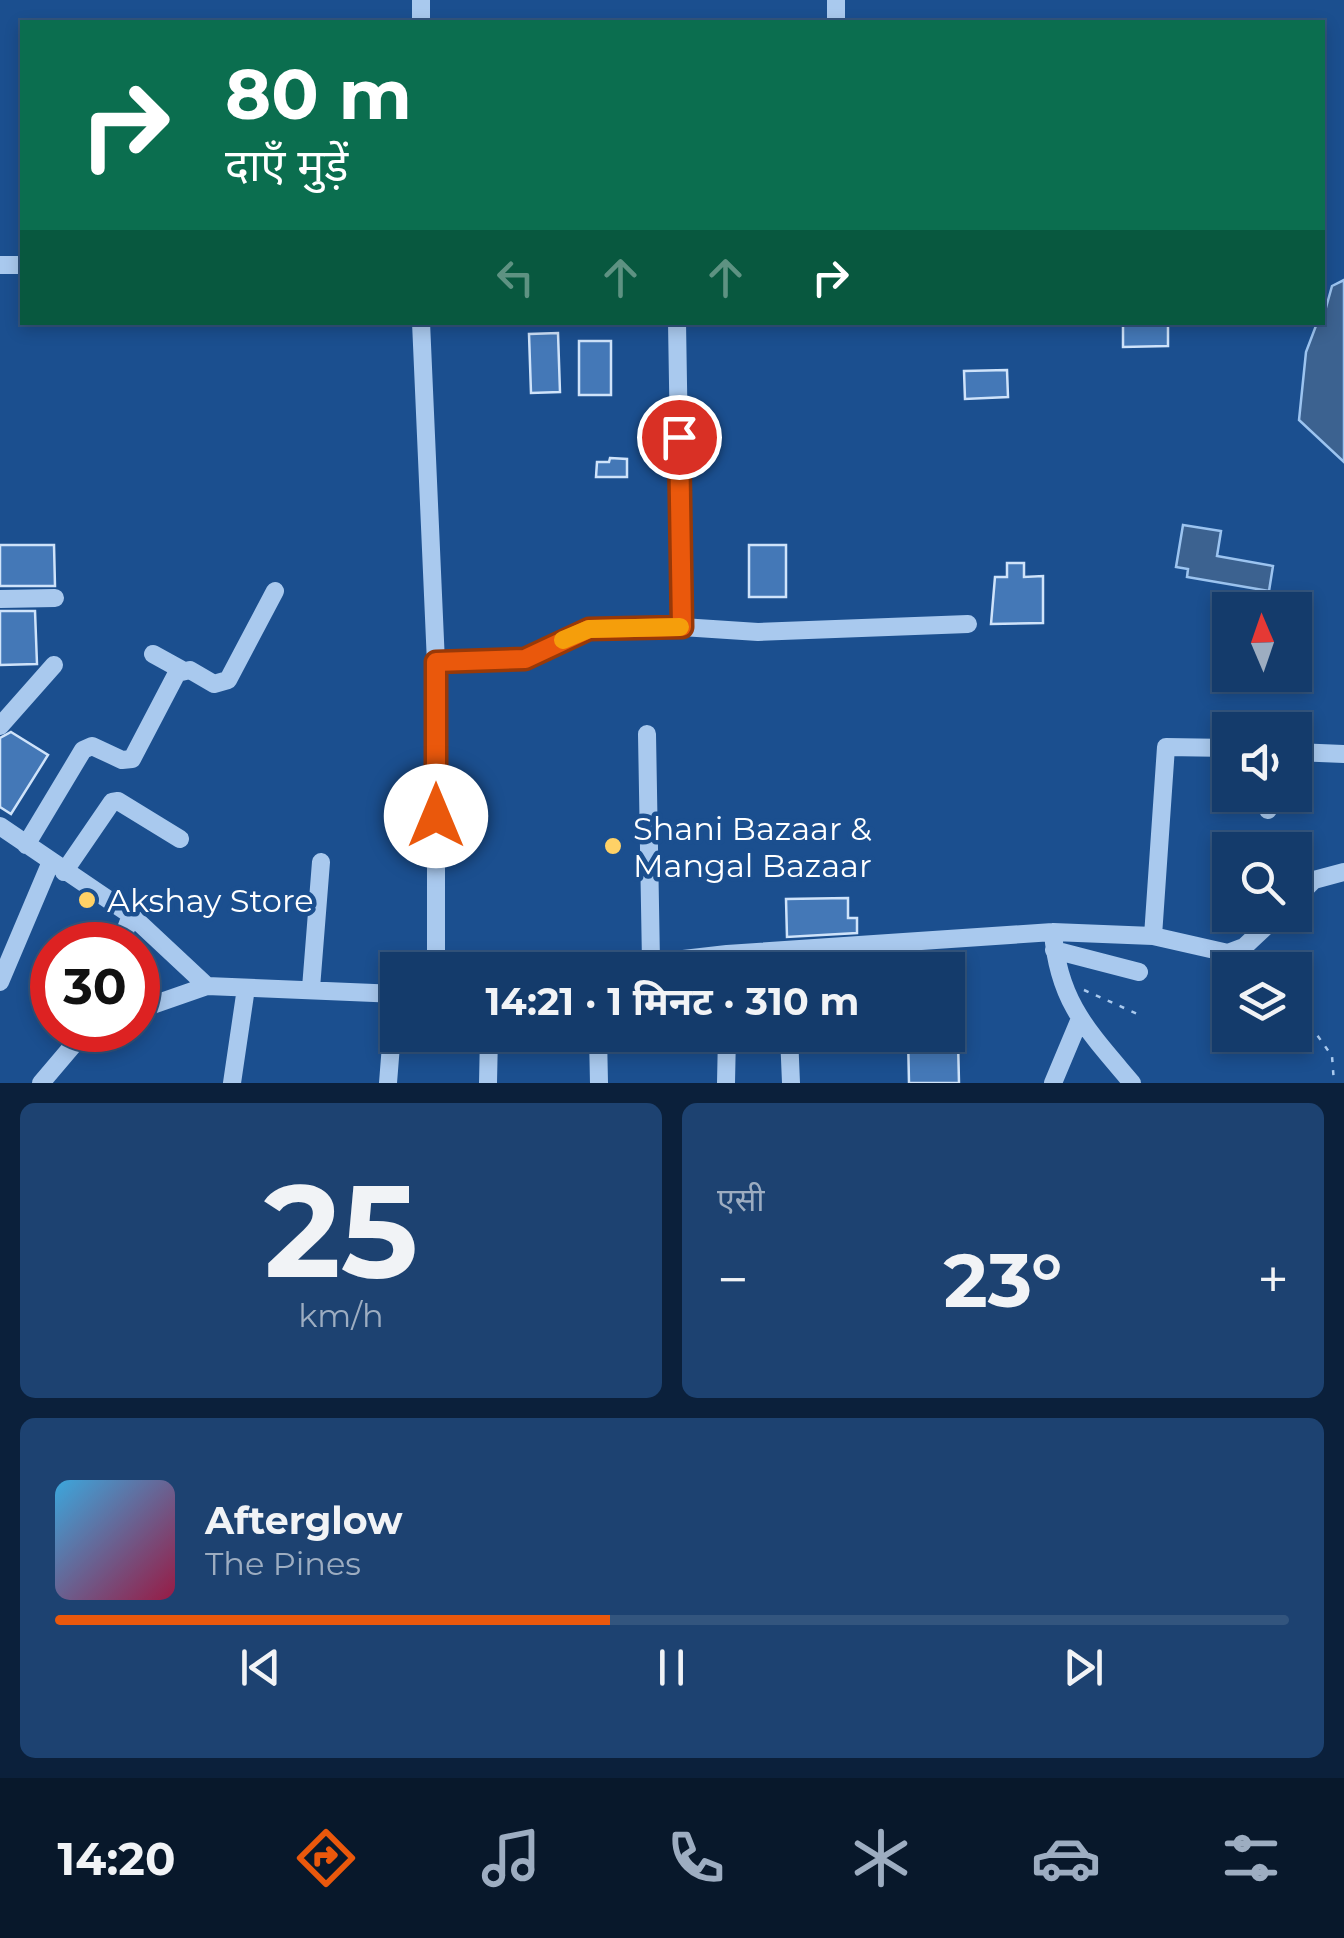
<!DOCTYPE html>
<html lang="hi">
<head>
<meta charset="utf-8">
<style>
	:root { --surface:#143b6b; --page:#1d4271; --text:#f1f3f6; --muted:#9dadc1; --line:#33557e; --accent:#ea580c }
	body { margin:0; font-family:Montserrat,"Noto Sans Devanagari",sans-serif; background:var(--page); color:var(--text); height:100vh; display:flex; flex-direction:column; font-size:38px; white-space:nowrap }
	* { box-sizing:border-box; margin:0 }
	p { font-size:32px; color:var(--muted) }
	.icon { flex:none; width:55px; height:55px; fill:none; stroke:currentColor; stroke-width:2; stroke-linecap:round; stroke-linejoin:round }
	.map { position:relative; height:1083px; overflow:hidden }
	.sheet { display:flex; flex-direction:column; gap:20px; padding:20px; background:#0b203b; flex:1 }
	.sheet>* { flex:none }
	.top-card { position:absolute; left:20px; top:20px; width:1305px; height:305px; border-radius:0px; box-shadow:0 5px 15px #0003,0 0 0 2px var(--line); background:#0b6e4f; color:#fff; overflow:hidden }
	.needle { width:65px; rotate:358deg }
	.controls { position:absolute; left:1212px; top:592px; display:grid; gap:20px }
	.controls a { display:grid; place-items:center; width:100px; height:100px; border-radius:0px; background:var(--surface); box-shadow:0 5px 15px #0003,0 0 0 2px var(--line); font-size:50px }
	.speed { position:absolute; left:30px; top:922px; display:flex; gap:20px; font-size:50px; font-weight:700; text-align:center }
	.speed>* { display:grid; place-content:center; width:130px; height:130px; border-radius:50%; background:var(--surface); box-shadow:0 5px 15px #0003,0 0 0 2px var(--line); line-height:1 }
	.speed .limit { border:15px solid #d22; background:#fff; color:#111 }
	.pin { position:absolute; display:grid; place-items:center; width:85px; height:85px; color:#fff; margin:-42px; border:5px solid #fff; border-radius:50%; box-shadow:0 2px 10px #0007 }
	.me { position:absolute; width:110px; margin:-55px; rotate:0deg; stroke-linejoin:round; filter:drop-shadow(0 0 8px #0008) }
	.turn { display:flex; align-items:center; gap:35px; height:210px; padding:0 40px; font-size:45px }
	.turn .icon { width:130px; height:130px; stroke-width:2.5 }
	.turn b { display:block; font-size:70px; line-height:85px }
	.lanes { display:flex; align-items:center; height:95px; padding:0 40px; background:#0003; justify-content:center; gap:50px; direction:ltr }
	.lanes .off { opacity:.35 }
	.big { font-size:75px; font-weight:700; line-height:1.1 }
	.sheet .widget { flex:1; display:flex; flex-direction:column; justify-content:center; gap:15px; min-width:0; padding:0 35px; border-radius:15px; background:var(--page) }
	.sheet .dial { align-items:center; gap:0 }
	.dial b { font-size:130px; line-height:1 }
	.song { display:flex; align-items:center; gap:30px }
	.cover { width:120px; height:120px; border-radius:15px; background:linear-gradient(135deg,hsl(200 70% 55%),hsl(340 70% 35%)) }
	.played { height:10px; border-radius:5px; background:linear-gradient(90deg,var(--accent) 45%,var(--line) 45%) }
	.keys { display:flex; justify-content:space-around; direction:ltr }
	.heat { display:flex; justify-content:space-between; align-items:center; font-size:55px; direction:ltr }
	.sheet .tiles { flex:1; display:grid; gap:20px; grid-template-columns:1fr 1fr }
	.widget:last-child { grid-column:span 2 }
	.trip { position:absolute; left:380px; top:952px; width:585px; height:100px; border-radius:0px; background:var(--surface); box-shadow:0 5px 15px #0003,0 0 0 2px var(--line); font-weight:700; line-height:100px; text-align:center }
	.tab-bar { display:flex; height:160px; justify-content:space-around; align-items:center; background:#08182b; color:var(--muted) }
	.tab-bar .icon { width:70px; height:70px }
	.tab-bar .on { color:var(--accent) }
	.tab-bar b { font-size:45px; color:var(--text) }
	.map>svg:first-child { display:block }
</style>
</head>
<body>
<div class="map">
<svg width="1344" height="1083" viewBox="0 0 1344 1083">
	<rect width="100%" height="100%" fill="#1b4f8f"/>
	<path fill="#3c6290" stroke="#9cc4f0" stroke-width="2.5" d="M 1344,280 L 1344,462 L 1299,420 L 1306,352 L 1317,323 L 1322,322 L 1332,286 Z
		M 1183,525 L 1221,531 L 1217,556 L 1273,566 L 1269,591 L 1187,577 L 1188,569 L 1176,567 Z"/>
	<path fill="#4478b7" stroke="#cfe3fa" stroke-width="2.5" d="M 1123,322 L 1168,322 L 1168,346 L 1123,347 Z
		M 558,333 L 560,392 L 531,393 L 529,334 Z
		M 579,341 L 611,341 L 611,395 L 579,395 Z
		M 1007,370 L 1008,397 L 965,399 L 964,371 Z
		M 610,458 L 627,459 L 627,477 L 596,477 L 597,462 L 609,462 Z
		M 0,545 L 54,545 L 55,586 L 0,586 Z
		M 749,545 L 786,545 L 786,597 L 749,597 Z
		M 1007,563 L 1024,563 L 1024,577 L 1043,576 L 1043,623 L 991,624 L 995,577 L 1007,577 Z
		M 0,611 L 35,611 L 37,664 L 0,665 Z
		M 11,732 L 48,755 L 11,814 L 0,807 L 0,738 Z
		M 848,898 L 848,918 L 857,918 L 857,933 L 787,937 L 786,899 Z
		M 948,996 L 957,996 L 959,1083 L 909,1083 L 908,1035 L 948,1035 Z"/>
	<g fill="none" stroke-linecap="round" stroke-linejoin="round">
		<path stroke="#a9c9ee" stroke-width="2.5" stroke-dasharray="5 8" stroke-linecap="butt" d="M 1246,964 L 1256,970
			M 1084,990 L 1142,1016
			M 1295,1004 L 1332,1056 L 1334,1083"/>
		<path stroke="#a9c9ee" stroke-width="18" d="M 836,0 L 836,22
			M 421,22 L 421,0
			M 0,265 L 22,265
			M 421,322 L 436,663 L 436,970
			M 677,322 L 682,627
			M 0,599 L 55,598
			M 153,654 L 182,670
			M 436,663 L 525,659 L 589,629 L 682,627 L 758,632 L 968,624
			M 0,726 L 54,665
			M 647,734 L 651,962
			M 1295,752 L 1344,754
			M 1268,810 L 1269,795
			M 0,826 L 131,915 L 207,986 L 398,994
			M 26,845 L 83,750 L 92,746 L 122,760 L 132,759 L 177,673 L 190,670 L 214,684 L 228,680 L 275,591
			M 64,872 L 112,802 L 118,801 L 180,839
			M 1295,899 L 1314,880 L 1344,872
			M 1053,932 C 1058,1002 1089,1032 1132,1083
			M 1153,936 L 1166,747 L 1230,748
			M 120,945 L 131,915
			M 1054,950 L 1139,972
			M 587,970 L 727,954 L 1053,932 L 1153,936 L 1228,953 L 1244,947 L 1278,915
			M 0,982 L 50,864
			M 311,988 L 321,862
			M 138,1010 L 207,986
			M 598,1035 L 599,1083
			M 789,1035 L 791,1083
			M 41,1083 L 86,1030
			M 232,1083 L 246,988
			M 388,1083 L 395,994
			M 488,1083 L 489,1035
			M 726,1083 L 727,1035
			M 1053,1083 L 1079,1021"/>
	</g>
	<g fill="none" stroke-linecap="round" stroke-linejoin="round">
		<g stroke="#983908" stroke-width="25">
			<path id="route" d="M 436,816 L 436,662 L 525,659 L 589,629 L 682,627 L 679,437"/>
		</g>
		<use href="#route" stroke="#ea580c" stroke-width="18"/>
		<path stroke="#f59e0b" stroke-width="18" d="M 563,640 L 589,629 L 680,627"/>
	</g>
	<g fill="#ffd166" stroke="#1b4f8f" stroke-width="4">
		<circle cx="613" cy="846" r="10"/>
		<circle cx="87" cy="900" r="10"/>
	</g>
	<g text-anchor="middle" dominant-baseline="central" stroke-width="9" stroke-linejoin="round" paint-order="stroke">
		<g font-size="32" fill="#fff" stroke="#1b4f8f" text-anchor="start">
			<text x="633" y="828">Shani Bazaar &amp;<tspan x="633" dy="37">Mangal Bazaar</tspan></text>
			<text x="107" y="900">Akshay Store</text>
		</g>
	</g>
</svg>
<div class="controls">
<a><svg class="needle" viewBox="-14 -14 28 28"><path d="M0-13l5 13h-10z" fill="#e53935"/><path d="M0 13l5-13h-10z" fill="#9dadc1"/></svg></a>
<a><svg class="icon" aria-label="sound" viewBox="0 0 24 24"><path d="M4 9h4l5-4v14l-5-4H4zM17 9q2 3 0 6"/></svg></a>
<a><svg class="icon" aria-label="search" viewBox="0 0 24 24"><circle cx="10" cy="10" r="6"/><path d="M15 15l6 6"/></svg></a>
<a><svg class="icon" aria-label="layers" viewBox="0 0 24 24"><path d="M12 4l9 5-9 5-9-5zM3 14l9 5 9-5"/></svg></a>
</div>
<div class="speed"><div class="limit">30</div></div>
<div class="pin" style="left:679px;top:437px;background:#d93025"><svg class="icon" aria-label="arrive" viewBox="0 0 24 24"><path d="M6 21V4h12l-3 4 3 4H6"/></svg></div>
<svg class="me" style="left:436px;top:816px" viewBox="-20 -20 40 40"><circle r="19" fill="#fff"/><path d="M0-13L10 11 0 6-10 11z" fill="#ea580c"/></svg>
<div class="trip">14:21 · 1 मिनट · 310 m</div>
<div class="top-card">
<div class="turn"><svg class="icon" aria-label="right" viewBox="0 0 24 24"><path d="M7 20v-9h11M14 6l5 5-5 5"/></svg><div><b>80 m</b>दाएँ मुड़ें</div></div>
<div class="lanes"><svg class="icon off" aria-label="left" viewBox="0 0 24 24"><path d="M17 20v-9H6M10 6l-5 5 5 5"/></svg><svg class="icon off" aria-label="ahead" viewBox="0 0 24 24"><path d="M12 20V5M6 11l6-6 6 6"/></svg><svg class="icon off" aria-label="ahead" viewBox="0 0 24 24"><path d="M12 20V5M6 11l6-6 6 6"/></svg><svg class="icon" aria-label="right" viewBox="0 0 24 24"><path d="M7 20v-9h11M14 6l5 5-5 5"/></svg></div>
</div>
</div>
<section class="sheet">
<div class="tiles">
<div class="widget dial"><b>25</b><p>km/h</p></div>
<div class="widget"><p>एसी</p>
<div class="heat"><a>−</a><b class="big">23°</b><a>+</a></div>
</div>
<div class="widget">
<div class="song"><i class="cover"></i><div><b>Afterglow</b><p>The Pines</p></div></div>
<div class="played"></div>
<div class="keys"><svg class="icon" aria-label="previous" viewBox="0 0 24 24"><path d="M18 5L8 12l10 7zM5 5v14"/></svg><svg class="icon" aria-label="pause" viewBox="0 0 24 24"><path d="M8 5v14M16 5v14"/></svg><svg class="icon" aria-label="next" viewBox="0 0 24 24"><path d="M6 5l10 7-10 7zM19 5v14"/></svg></div>
</div>
</div>
</section>
<nav class="tab-bar">
<b>14:20</b>
<svg class="icon on" aria-label="directions" viewBox="0 0 24 24"><path d="M12 3l9 9-9 9-9-9zM9 14v-3h6M13 9l2 2-2 2"/></svg>
<svg class="icon" aria-label="music" viewBox="0 0 24 24"><path d="M9 18V5l10-2v13"/><circle cx="6" cy="18" r="3"/><circle cx="16" cy="16" r="3"/></svg>
<svg class="icon" aria-label="phone" viewBox="0 0 24 24"><path d="M5 4h4l2 5-3 2q2 4 5 5l2-3 5 2v4C11 20 4 13 5 4z"/></svg>
<svg class="icon" aria-label="climate" viewBox="0 0 24 24"><path d="M12 3v18M4 7l16 10M4 17L20 7"/></svg>
<svg class="icon" aria-label="car" viewBox="0 0 24 24"><path d="M5 17H2v-5l4-1 3-4h7l3 4 3 1v5h-3M9 17h6M6 11h13"/><circle cx="7" cy="17" r="2"/><circle cx="17" cy="17" r="2"/></svg>
<svg class="icon" aria-label="filters" viewBox="0 0 24 24"><path d="M4 7h16M4 17h16"/><circle cx="9" cy="7" r="2"/><circle cx="15" cy="17" r="2"/></svg>
</nav>
</body>
</html>
